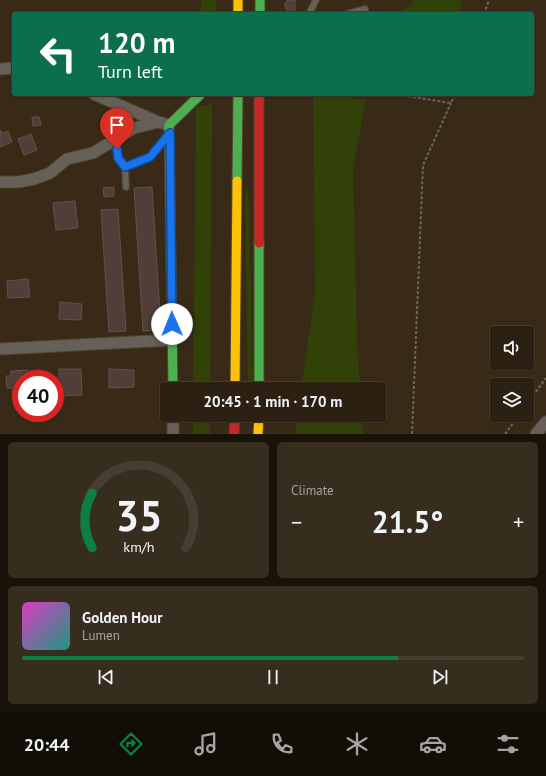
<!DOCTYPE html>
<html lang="en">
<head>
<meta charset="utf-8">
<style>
	:root { --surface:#2b2011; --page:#372d1f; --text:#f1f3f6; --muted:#a6a39f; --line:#473e31; --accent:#0b8043 }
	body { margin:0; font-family:"PT Sans",sans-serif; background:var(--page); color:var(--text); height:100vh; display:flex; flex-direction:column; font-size:15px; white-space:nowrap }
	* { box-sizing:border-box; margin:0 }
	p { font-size:13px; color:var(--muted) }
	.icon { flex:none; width:22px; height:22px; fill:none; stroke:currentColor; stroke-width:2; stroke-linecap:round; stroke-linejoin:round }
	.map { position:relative; height:434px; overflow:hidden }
	.details { display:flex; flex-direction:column; gap:8px; padding:8px; background:#181209; flex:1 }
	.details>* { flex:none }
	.banner { position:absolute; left:12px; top:12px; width:522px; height:84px; border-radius:4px; box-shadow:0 1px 3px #0004,0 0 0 1px var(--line); background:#0b6e4f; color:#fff; overflow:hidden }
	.fabs { position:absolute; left:490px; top:326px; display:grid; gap:8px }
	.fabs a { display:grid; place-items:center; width:44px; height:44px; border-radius:4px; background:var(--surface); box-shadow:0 1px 3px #0004,0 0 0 1px var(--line); font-size:20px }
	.speed { position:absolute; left:12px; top:370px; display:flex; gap:8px; font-size:20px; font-weight:700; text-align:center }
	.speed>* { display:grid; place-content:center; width:52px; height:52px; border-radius:50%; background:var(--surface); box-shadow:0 1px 3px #0004,0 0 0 1px var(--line); line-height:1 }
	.speed .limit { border:6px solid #d22; background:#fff; color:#111 }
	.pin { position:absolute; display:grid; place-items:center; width:34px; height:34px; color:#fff; margin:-41px -17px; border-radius:50% 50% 50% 0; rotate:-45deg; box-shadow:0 0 4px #0007 }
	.pin .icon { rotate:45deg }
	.me { position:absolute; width:44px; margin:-22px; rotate:359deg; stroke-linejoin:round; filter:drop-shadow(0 0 3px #0008) }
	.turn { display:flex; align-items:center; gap:14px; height:84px; padding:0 20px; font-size:18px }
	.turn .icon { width:52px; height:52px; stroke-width:2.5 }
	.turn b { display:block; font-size:28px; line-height:34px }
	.big { font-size:30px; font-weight:700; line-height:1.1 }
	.details .tile { flex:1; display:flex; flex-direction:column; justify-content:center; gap:6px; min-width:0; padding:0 14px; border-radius:6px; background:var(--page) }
	.details .dial { align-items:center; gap:0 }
	.dial svg { height:104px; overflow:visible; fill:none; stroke:var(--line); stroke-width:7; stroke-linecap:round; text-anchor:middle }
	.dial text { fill:var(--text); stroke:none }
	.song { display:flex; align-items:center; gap:12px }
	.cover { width:48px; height:48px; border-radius:6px; background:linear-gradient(135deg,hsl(310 70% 55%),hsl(170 70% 35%)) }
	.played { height:4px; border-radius:2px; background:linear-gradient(90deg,var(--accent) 75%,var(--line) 75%) }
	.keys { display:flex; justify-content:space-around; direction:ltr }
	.heat { display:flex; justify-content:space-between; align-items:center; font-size:22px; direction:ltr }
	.details .tiles { flex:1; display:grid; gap:8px; grid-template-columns:1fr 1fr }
	.tile:last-child { grid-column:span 2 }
	.trip { position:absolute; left:160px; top:382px; width:226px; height:40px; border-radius:4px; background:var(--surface); box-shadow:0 1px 3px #0004,0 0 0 1px var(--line); font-weight:700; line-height:40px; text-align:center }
	.tabs { display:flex; height:64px; justify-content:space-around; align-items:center; background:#110d07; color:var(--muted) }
	.tabs .icon { width:28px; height:28px }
	.tabs .on { color:var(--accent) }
	.tabs b { font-size:18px; color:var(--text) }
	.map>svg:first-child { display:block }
</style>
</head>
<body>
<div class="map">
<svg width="546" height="434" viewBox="0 0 546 434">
	<rect width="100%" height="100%" fill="#392a17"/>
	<path fill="#314107" d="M 201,0 L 216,0 L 216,14 L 201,14 Z
		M 412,0 L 462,0 L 459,14 L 396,14 L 413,3 Z
		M 313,94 L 326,94 L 366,100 L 353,168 L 357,339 L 360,389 L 301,389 L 315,293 Z
		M 212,104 L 210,389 L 193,389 L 196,107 Z
		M 246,182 L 249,204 L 253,389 L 248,389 L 245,203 Z
		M 193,415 L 210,415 L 210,434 L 193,434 Z
		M 297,415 L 362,415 L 363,434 L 296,434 L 296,424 Z"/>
	<path fill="#503f38" stroke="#63514a" d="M 287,0 L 295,0 L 295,14 L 287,13 L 287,8 L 285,8 L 285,3 L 287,3 Z
		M 32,117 L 39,117 L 41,125 L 33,126 Z
		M 0,130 L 2,133 L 8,131 L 12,142 L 0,147 Z
		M 31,134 L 37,150 L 24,155 L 18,139 Z
		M 114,187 L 114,196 L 104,197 L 103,188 Z
		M 152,187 L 161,330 L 143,331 L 134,188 Z
		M 75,201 L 78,228 L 56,230 L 53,203 Z
		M 118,209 L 126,331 L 109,332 L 101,210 Z
		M 28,279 L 30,297 L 8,298 L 7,281 Z
		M 60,302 L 82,304 L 81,320 L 59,319 Z
		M 59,369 L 81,369 L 82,395 L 59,396 Z
		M 109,369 L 134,370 L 134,387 L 109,388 Z
		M 28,370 L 28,379 L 21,379 L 21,388 L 7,388 L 6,376 L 11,376 L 11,371 Z"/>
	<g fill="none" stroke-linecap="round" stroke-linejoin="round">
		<g stroke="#534534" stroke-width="8">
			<path id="lane" d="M 309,14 L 316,0
				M 347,14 L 365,9
				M 115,140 L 118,159 L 125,167 L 149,157 L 166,137
				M 125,167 L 126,187"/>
		</g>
		<g stroke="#534534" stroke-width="13">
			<path id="street" d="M 0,69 L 14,68
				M 94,94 L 158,122
				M 0,182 L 18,182 L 34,179 L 50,173 L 67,159 L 93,153 L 134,128 L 158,122 L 169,125
				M 0,349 L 172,340
				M 173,415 L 173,434
				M 536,434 L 546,422"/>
		</g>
		<g stroke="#534534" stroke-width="11">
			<path id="fast" d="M 260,0 L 260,14
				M 237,181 L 238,94
				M 259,243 L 259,389
				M 173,389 L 169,125 L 201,94"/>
		</g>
		<g stroke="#534534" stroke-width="11">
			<path id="slow" d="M 238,0 L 238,14
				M 235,389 L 237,181
				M 258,434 L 259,415"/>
		</g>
		<g stroke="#534534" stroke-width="11">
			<path id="jam" d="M 259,94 L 259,243
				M 234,434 L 235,415"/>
		</g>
		<path stroke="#6e665c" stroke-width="2" stroke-dasharray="3 2" stroke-linecap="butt" d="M 484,14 L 489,0
			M 393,94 L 451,103 L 455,94
			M 527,404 L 546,378
			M 412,434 L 423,165 L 451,103
			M 505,434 L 519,415"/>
		<use href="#lane" stroke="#676058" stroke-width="5.5"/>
		<use href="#street" stroke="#676058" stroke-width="11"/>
		<use href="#fast" stroke="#4caf50" stroke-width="9"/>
		<use href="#slow" stroke="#ffc107" stroke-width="9"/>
		<use href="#jam" stroke="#c62828" stroke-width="9"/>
	</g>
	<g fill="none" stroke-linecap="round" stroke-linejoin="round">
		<g stroke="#114b97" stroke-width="10">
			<path id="route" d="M 117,149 L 118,158 L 125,167 L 150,157 L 170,133 L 172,324"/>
		</g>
		<use href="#route" stroke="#1a73e8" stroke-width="7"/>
	</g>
</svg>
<div class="fabs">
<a><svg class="icon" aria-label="sound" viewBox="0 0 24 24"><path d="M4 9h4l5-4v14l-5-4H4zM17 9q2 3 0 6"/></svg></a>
<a><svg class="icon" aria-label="layers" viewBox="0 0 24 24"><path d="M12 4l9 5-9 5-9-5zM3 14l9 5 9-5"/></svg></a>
</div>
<div class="speed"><div class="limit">40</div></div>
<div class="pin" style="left:117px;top:149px;background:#d93025"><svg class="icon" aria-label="arrive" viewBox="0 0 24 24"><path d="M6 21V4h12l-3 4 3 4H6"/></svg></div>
<svg class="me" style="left:172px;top:324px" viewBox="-20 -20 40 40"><circle r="19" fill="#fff"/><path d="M0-13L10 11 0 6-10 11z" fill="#1a73e8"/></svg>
<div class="trip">20:45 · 1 min · 170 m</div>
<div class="banner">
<div class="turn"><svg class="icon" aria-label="left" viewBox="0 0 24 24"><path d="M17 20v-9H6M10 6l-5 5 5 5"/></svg><div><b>120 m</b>Turn left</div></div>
</div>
</div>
<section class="details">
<div class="tiles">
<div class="tile dial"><svg viewBox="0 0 100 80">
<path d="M14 69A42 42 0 1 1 86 69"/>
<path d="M14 69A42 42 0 0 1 14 27" stroke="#0b8043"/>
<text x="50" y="56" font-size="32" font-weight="700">35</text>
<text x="50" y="72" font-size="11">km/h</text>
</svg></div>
<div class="tile"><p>Climate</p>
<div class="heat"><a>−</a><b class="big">21.5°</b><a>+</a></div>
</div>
<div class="tile">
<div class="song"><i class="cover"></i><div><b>Golden Hour</b><p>Lumen</p></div></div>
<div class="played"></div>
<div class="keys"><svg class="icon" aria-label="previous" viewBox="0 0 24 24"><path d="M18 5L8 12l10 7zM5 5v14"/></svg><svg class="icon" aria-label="pause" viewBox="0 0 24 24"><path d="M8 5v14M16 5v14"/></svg><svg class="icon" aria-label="next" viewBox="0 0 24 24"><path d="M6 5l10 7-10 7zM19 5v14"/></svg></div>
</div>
</div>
</section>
<nav class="tabs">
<b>20:44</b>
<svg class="icon on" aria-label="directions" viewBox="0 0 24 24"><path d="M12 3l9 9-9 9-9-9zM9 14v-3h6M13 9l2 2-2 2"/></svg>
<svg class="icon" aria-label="music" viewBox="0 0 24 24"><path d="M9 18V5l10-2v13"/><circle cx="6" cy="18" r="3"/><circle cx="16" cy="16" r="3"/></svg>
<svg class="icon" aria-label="phone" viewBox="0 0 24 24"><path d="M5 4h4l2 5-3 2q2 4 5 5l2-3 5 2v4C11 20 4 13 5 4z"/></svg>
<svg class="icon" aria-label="climate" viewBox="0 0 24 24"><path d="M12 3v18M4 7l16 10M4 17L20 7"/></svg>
<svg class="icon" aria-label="car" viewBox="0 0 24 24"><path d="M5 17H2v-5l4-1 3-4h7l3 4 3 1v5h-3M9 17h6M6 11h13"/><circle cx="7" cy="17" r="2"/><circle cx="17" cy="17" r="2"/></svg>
<svg class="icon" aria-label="filters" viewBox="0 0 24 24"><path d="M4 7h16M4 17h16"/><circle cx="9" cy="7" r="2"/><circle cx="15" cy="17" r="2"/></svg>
</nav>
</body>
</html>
